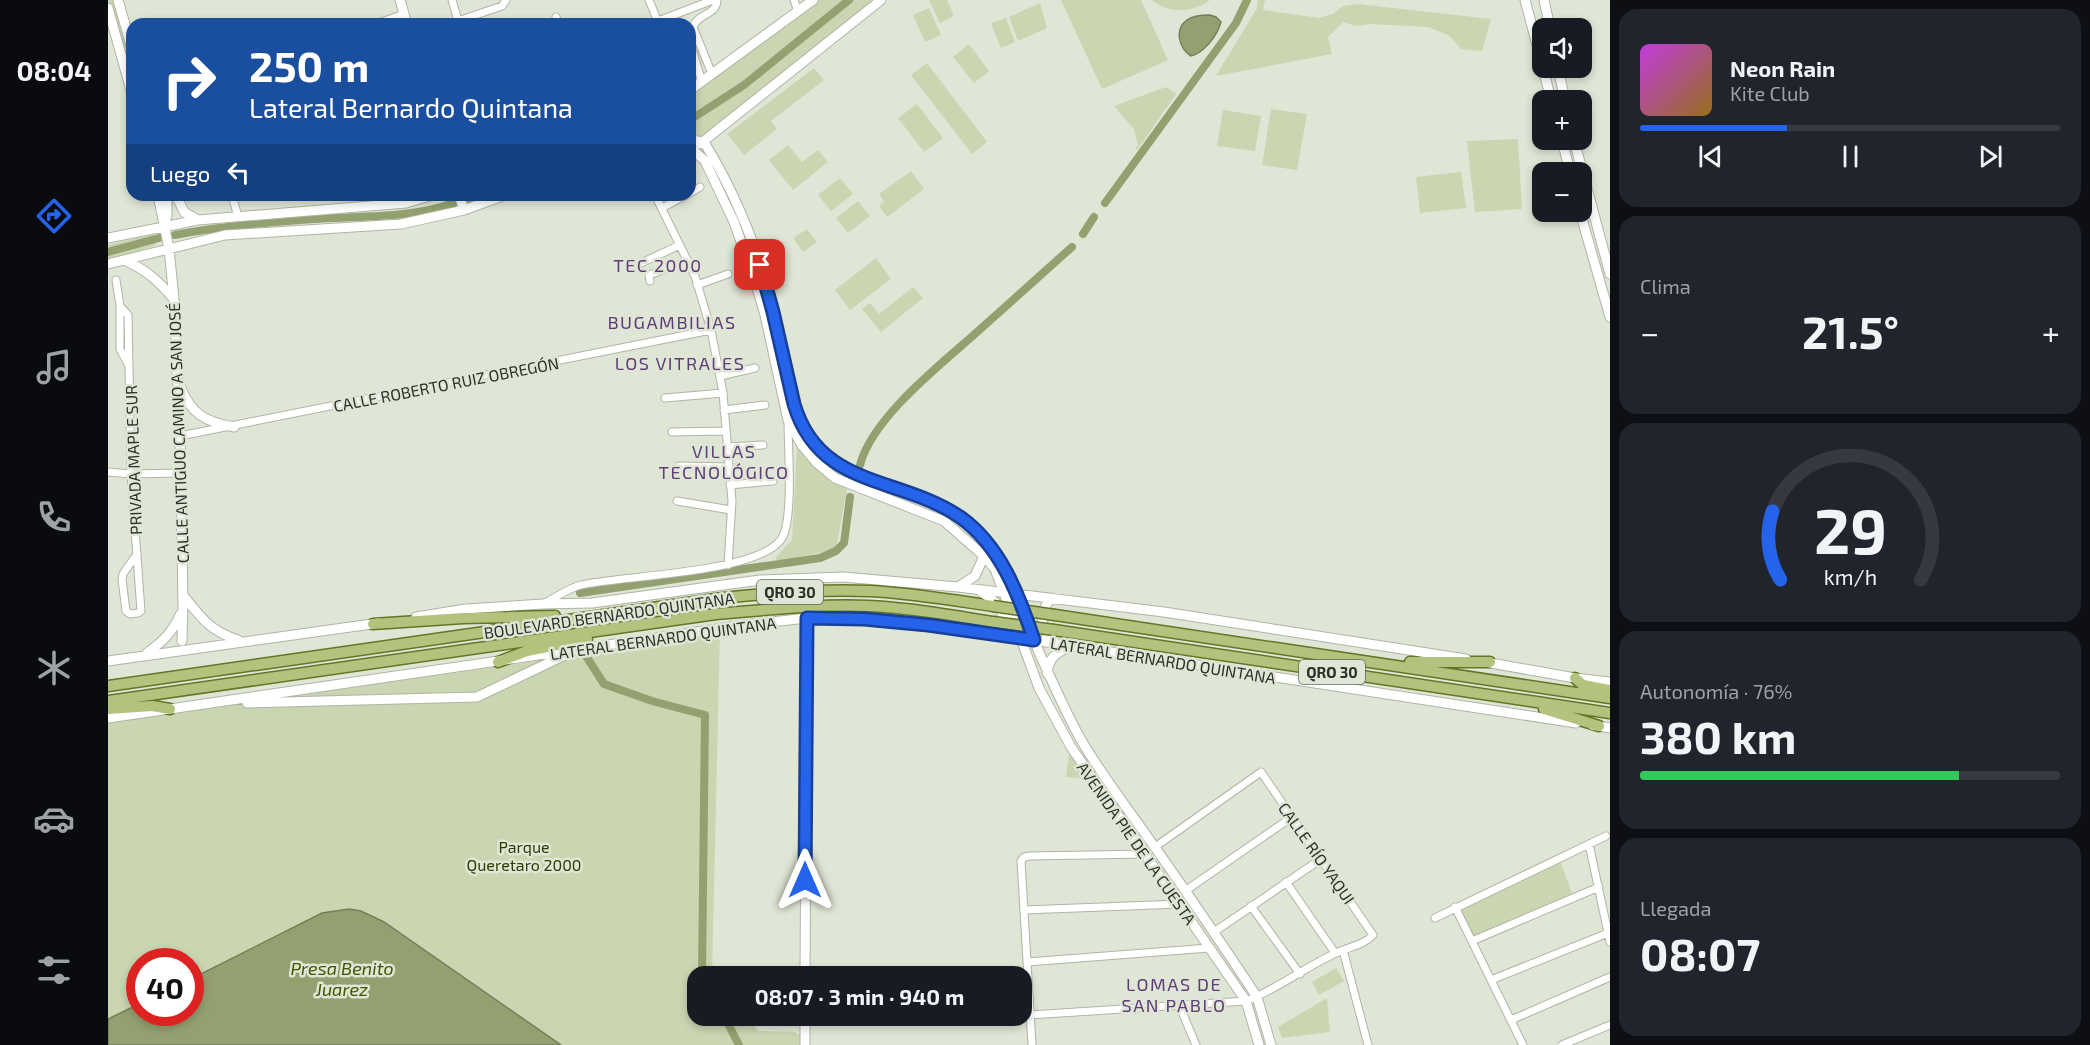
<!DOCTYPE html>
<html lang="es">
<head>
<meta charset="utf-8">
<style>
	:root { --surface:#171b24; --page:#20242c; --text:#f1f3f6; --muted:#9ea1a6; --line:#363941; --accent:#2563eb }
	body { margin:0; font-family:"Exo 2",sans-serif; background:var(--page); color:var(--text); height:100vh; display:flex; flex-direction:column; font-size:22px; white-space:nowrap }
	* { box-sizing:border-box; margin:0 }
	p { font-size:20px; color:var(--muted) }
	.icon { flex:none; width:33px; height:33px; fill:none; stroke:currentColor; stroke-width:2; stroke-linecap:round; stroke-linejoin:round }
	.map { position:relative; flex:1; overflow:hidden }
	.side { display:flex; flex-direction:column; gap:9px; padding:9px; background:#0d0f14; width:480px }
	.side>* { flex:none }
	.top-card { position:absolute; left:18px; top:18px; width:570px; height:183px; border-radius:18px; box-shadow:0 3px 9px #0003; background:#1a4fa0; color:#fff; overflow:hidden }
	.tools { position:absolute; left:1424px; top:18px; display:grid; gap:12px }
	.tools a { display:grid; place-items:center; width:60px; height:60px; border-radius:12px; background:var(--surface); box-shadow:0 3px 9px #0003; font-size:30px }
	.speed { position:absolute; left:18px; top:948px; display:flex; gap:12px; font-size:30px; font-weight:700; text-align:center }
	.speed>* { display:grid; place-content:center; width:78px; height:78px; border-radius:50%; background:var(--surface); box-shadow:0 3px 9px #0003; line-height:1 }
	.speed .limit { border:9px solid #d22; background:#fff; color:#111 }
	.pin { position:absolute; display:grid; place-items:center; width:51px; height:51px; color:#fff; margin:-26px; border-radius:12px; box-shadow:0 3px 9px #0006 }
	.me { position:absolute; width:66px; margin:-33px; rotate:0deg; stroke-linejoin:round; filter:drop-shadow(0 0 4px #0008) }
	.turn { display:flex; align-items:center; gap:21px; height:126px; padding:0 24px; font-size:27px }
	.turn .icon { width:78px; height:78px; stroke-width:2.5 }
	.turn b { display:block; font-size:42px; line-height:51px }
	.then { display:flex; align-items:center; height:57px; padding:0 24px; background:#0003; gap:12px; font-size:22px }
	.big { font-size:45px; font-weight:700; line-height:1.1 }
	.side .card { flex:1; display:flex; flex-direction:column; justify-content:center; gap:9px; min-width:0; padding:0 21px; border-radius:18px; background:var(--page) }
	.side .dial { align-items:center; gap:0 }
	.dial svg { height:156px; overflow:visible; fill:none; stroke:var(--line); stroke-width:7; stroke-linecap:round; text-anchor:middle }
	.dial text { fill:var(--text); stroke:none }
	.song { display:flex; align-items:center; gap:18px }
	.cover { width:72px; height:72px; border-radius:9px; background:linear-gradient(135deg,hsl(290 70% 55%),hsl(40 70% 35%)) }
	.played { height:6px; border-radius:3px; background:linear-gradient(90deg,var(--accent) 35%,var(--line) 35%) }
	.keys { display:flex; justify-content:space-around; direction:ltr }
	.heat { display:flex; justify-content:space-between; align-items:center; font-size:33px; direction:ltr }
	.charge { height:9px; border-radius:4px; background:linear-gradient(90deg,#34c759 76%,var(--line) 0) }
	.trip { position:absolute; left:579px; top:966px; width:345px; height:60px; border-radius:18px; background:var(--surface); box-shadow:0 3px 9px #0003; font-weight:700; line-height:60px; text-align:center }
	main { display:flex; flex:1; min-height:0 }
	.menu { display:flex; flex-direction:column; width:108px; justify-content:space-around; align-items:center; background:#090b0e; color:var(--muted) }
	.menu .icon { width:42px; height:42px }
	.menu .active { color:var(--accent) }
	.menu b { font-size:27px; color:var(--text) }
	.map>svg:first-child { display:block }
</style>
</head>
<body>
<main>
<nav class="menu">
<b>08:04</b>
<svg class="icon active" aria-label="directions" viewBox="0 0 24 24"><path d="M12 3l9 9-9 9-9-9zM9 14v-3h6M13 9l2 2-2 2"/></svg>
<svg class="icon" aria-label="music" viewBox="0 0 24 24"><path d="M9 18V5l10-2v13"/><circle cx="6" cy="18" r="3"/><circle cx="16" cy="16" r="3"/></svg>
<svg class="icon" aria-label="phone" viewBox="0 0 24 24"><path d="M5 4h4l2 5-3 2q2 4 5 5l2-3 5 2v4C11 20 4 13 5 4z"/></svg>
<svg class="icon" aria-label="climate" viewBox="0 0 24 24"><path d="M12 3v18M4 7l16 10M4 17L20 7"/></svg>
<svg class="icon" aria-label="car" viewBox="0 0 24 24"><path d="M5 17H2v-5l4-1 3-4h7l3 4 3 1v5h-3M9 17h6M6 11h13"/><circle cx="7" cy="17" r="2"/><circle cx="17" cy="17" r="2"/></svg>
<svg class="icon" aria-label="filters" viewBox="0 0 24 24"><path d="M4 7h16M4 17h16"/><circle cx="9" cy="7" r="2"/><circle cx="15" cy="17" r="2"/></svg>
</nav>
<div class="map">
<svg width="1502" height="1045" viewBox="0 0 1502 1045">
	<rect width="100%" height="100%" fill="#e0e6d5"/>
	<path fill="#cad5b1" fill-rule="evenodd" d="M 0,0 L 7,0 L 24,61 L 24,94 Z
		M 711,0 L 764,0 L 750,14 L 593,138 L 582,138 L 582,94 Z
		M 821,0 L 839,0 L 846,16 L 832,23 Z
		M 953,0 L 1033,0 L 1060,60 L 994,89 Z
		M 1044,0 L 1102,0 C 1085,13 1060,14 1044,0 Z
		M 1150,0 L 1157,0 L 1155,10 L 1211,18 L 1225,14 L 1235,6 L 1250,4 L 1383,19 L 1374,51 L 1353,49 L 1342,36 L 1320,27 L 1263,24 L 1248,26 L 1235,22 L 1220,37 L 1224,54 L 1108,76 L 1149,8 Z
		M 932,3 L 939,28 L 910,41 L 901,17 Z
		M 821,8 L 833,35 L 817,42 L 805,15 Z
		M 898,18 L 907,42 L 893,48 L 883,23 Z
		M 861,44 L 881,71 L 866,83 L 845,57 Z
		M 819,63 L 879,142 L 864,154 L 803,75 Z
		M 706,68 L 716,80 L 663,121 L 669,129 L 636,155 L 619,134 Z
		M 1058,87 L 1068,94 L 1029,150 L 1027,148 L 1030,145 L 1026,129 L 1006,106 Z
		M 809,104 L 835,138 L 816,152 L 790,118 Z
		M 1163,109 L 1199,114 L 1189,170 L 1154,165 Z
		M 1115,110 L 1153,116 L 1147,151 L 1109,146 Z
		M 1410,139 L 1414,209 L 1367,212 L 1359,141 Z
		M 680,145 L 694,162 L 710,150 L 720,162 L 685,190 L 661,160 Z
		M 803,171 L 816,189 L 779,217 L 771,206 L 776,201 L 771,194 Z
		M 1353,172 L 1358,208 L 1312,213 L 1308,177 Z
		M 732,178 L 745,194 L 723,211 L 710,195 Z
		M 750,201 L 762,216 L 740,233 L 728,218 Z
		M 699,229 L 709,242 L 695,252 L 685,238 Z
		M 46,234 L 49,242 L 46,246 L 0,260 L 0,245 Z
		M 768,258 L 783,279 L 742,310 L 727,290 Z
		M 805,287 L 815,298 L 773,332 L 754,309 L 762,303 L 771,314 Z
		M 689,447 L 739,489 L 728,549 L 669,562 L 668,557 L 684,540 Z
		M 612,629 L 604,976 L 590,976 L 590,1016 L 640,1016 L 650,1031 L 688,1032 L 688,1034 L 697,1034 L 698,1045 L 0,1045 L 0,718 L 90,705 L 133,703 L 451,658 L 467,650 ZM 32,962 L 82,962 L 82,1012 L 32,1012 Z
		M 961,754 L 979,779 L 958,777 Z
		M 1452,861 L 1465,896 L 1367,939 L 1351,908 Z
		M 1228,968 L 1236,981 L 1211,995 L 1204,982 Z
		M 1219,998 L 1222,1032 L 1174,1038 L 1170,1027 Z"/>
	<path fill="#93a170" stroke="#757f5b" stroke-width="1.5" d="M 1102,15 L 1108,17 L 1113,22 C 1109,36 1096,53 1083,56 C 1071,49 1066,29 1079,20 C 1085,15 1095,15 1102,15 Z
		M 241,909 L 253,911 L 276,922 L 453,1045 L 0,1045 L 0,1019 L 31,1004 L 32,1012 L 82,1012 L 83,979 L 214,913 Z"/>
	<g fill="none" stroke-linecap="round" stroke-linejoin="round">
		<path stroke="#93a170" stroke-width="8" d="M 582,120 L 636,85 L 741,0
			M 359,199 L 374,195
			M 997,203 L 1128,23 L 1139,0
			M 975,234 L 986,217
			M 67,235 C 118,225 172,221 223,218 C 264,216 307,217 346,203
			M 0,252 L 51,238
			M 752,465 C 764,418 832,365 868,333 C 900,304 932,276 964,247
			M 472,593 L 712,558 L 728,551 L 736,543 L 742,497
			M 478,656 L 496,684 L 544,701 L 597,715 L 594,976
			M 616,1016 L 631,1045"/>
		<g stroke="#afb5a4" stroke-width="9">
			<path id="street" d="M 344,0 L 350,21 L 394,6 L 398,0
				M 541,0 L 551,24
				M 686,0 L 690,12
				M 448,17 L 451,24
				M 550,21 L 605,0
				M 268,24 L 296,14
				M 582,43 L 594,82
				M 604,74 L 585,27 C 590,13 609,15 609,0
				M 582,193 L 592,187
				M 124,195 L 130,217
				M 547,195 L 587,276 L 603,330 L 615,393 L 624,501 L 620,565
				M 554,208 L 578,195
				M 531,264 L 572,245
				M 8,280 L 12,306 L 12,349 L 20,364
				M 542,281 L 541,275 L 580,261
				M 589,285 L 620,274
				M 12,306 L 20,315 L 23,474 L 33,611 L 30,613 L 22,614 L 18,611 L 14,579 L 15,574 L 29,554
				M 612,376 L 647,368
				M 557,398 L 615,393
				M 616,410 L 657,405
				M 564,432 L 618,431
				M 72,436 L 603,330
				M 619,447 L 655,445
				M 571,466 L 621,467
				M 0,472 L 23,474 L 71,473
				M 622,485 L 665,481
				M 569,501 L 623,510
				M 437,603 C 448,597 461,588 473,585 C 512,575 662,574 676,534 C 685,508 680,450 680,420
				M 1481,844 L 1502,942
				M 1178,882 L 1227,953
				M 1077,891 L 1184,817
				M 1143,906 L 1192,974
				M 1347,907 L 1415,1045
				M 916,910 L 1072,904
				M 1327,918 L 1498,836
				M 1106,932 L 1213,859
				M 1364,941 L 1491,887
				M 1235,950 L 1260,1045
				M 919,962 L 1101,948
				M 1383,980 L 1500,933
				M 1072,1007 L 1088,1045
				M 922,1015 L 1138,1001 C 1170,989 1197,967 1228,953 C 1241,947 1256,945 1265,935 L 1153,772 L 1047,847
				M 1403,1020 L 1502,977
				M 924,1045 L 913,861 L 916,857 L 922,856 L 1038,854
				M 1454,1045 L 1502,1025"/>
		</g>
		<g stroke="#afb5a4" stroke-width="11">
			<path id="secondary" d="M 10,0 L 24,49
				M 292,0 L 299,24
				M 1417,0 L 1434,64
				M 1436,0 L 1442,28
				M 0,8 L 24,94
				M 1435,68 L 1443,100
				M 1450,68 L 1457,100
				M 582,90 L 705,0
				M 582,140 L 596,142 C 628,194 652,255 666,314 C 675,353 677,401 700,436 C 740,494 822,482 868,531 C 885,550 902,573 911,597 C 917,612 921,628 927,643 C 941,675 955,707 972,738 C 992,773 1018,806 1041,839 C 1078,891 1114,944 1149,997 L 1163,1045
				M 1454,140 L 1462,172
				M 1466,140 L 1502,274
				M 592,144 L 773,0
				M 584,149 L 597,161 L 626,222 L 647,281 L 657,315 L 680,420 L 693,444 L 709,463 L 727,478 L 836,521 L 876,556 L 887,569 L 931,688 L 963,747 L 1138,1001 L 1151,1045
				M 50,195 L 61,249 L 66,299 L 72,436 L 75,604 L 74,641
				M 68,195 L 76,212 L 90,220
				M 351,195 L 356,210
				M 1472,212 L 1502,317
				M 57,223 L 59,215 L 59,195
				M 0,238 L 90,220 L 298,203 L 325,195
				M 16,260 C 39,270 50,281 66,299
				M 0,264 L 117,235 L 293,224 L 356,210 L 397,195
				M 72,386 C 83,414 97,422 126,427
				M 850,587 L 867,576 L 876,556
				M 873,592 C 887,600 899,612 895,630
				M 75,595 C 93,618 102,631 130,640
				M 944,598 C 929,612 933,629 945,644
				M 308,617 L 358,609 L 435,604 L 484,603 L 652,580 L 735,577 L 850,587 L 1056,612 L 1358,659
				M 39,653 C 54,642 65,632 72,615
				M 0,661 L 271,623
				M 1377,662 L 1467,678 L 1502,682
				M 939,673 C 941,657 948,653 961,647
				M 139,703 L 369,697 L 457,655
				M 0,718 L 636,625 L 699,618 L 756,619 L 839,627 L 1468,723
				M 1484,725 L 1502,728
				M 697,976 L 699,618
				M 697,1016 L 697,1045"/>
		</g>
		<g stroke="#647526" stroke-width="13">
			<path id="primary" d="M 947,615 L 1502,698
				M 265,624 L 355,618 L 447,616
				M 946,630 L 1502,713
				M 390,662 L 419,651 L 479,639
				M 1302,662 L 1382,662
				M 1467,678 L 1475,685 L 1502,690
				M 0,686 L 607,599 C 658,593 710,589 762,591 C 803,593 844,600 885,606
				M 0,701 L 608,614 C 658,610 709,604 760,606 C 802,608 843,615 885,622
				M 0,709 L 44,706 L 62,709
				M 1436,709 L 1491,726"/>
		</g>
		<use href="#street" stroke="#fff" stroke-width="7"/>
		<use href="#secondary" stroke="#fff" stroke-width="9"/>
		<use href="#primary" stroke="#b3c27c" stroke-width="10"/>
		<g stroke="#647526" stroke-width="13" stroke-linecap="butt">
			<path id="primary-bridge" d="M 885,606 L 947,615
				M 885,622 L 946,630"/>
		</g>
		<use href="#primary-bridge" stroke="#b3c27c" stroke-width="10"/>
	</g>
	<g fill="none" stroke-linecap="round" stroke-linejoin="round">
		<g stroke="#184099" stroke-width="15">
			<path id="route" d="M 652,265 L 665,312 L 686,404 C 711,489 792,476 852,517 C 892,545 911,595 926,640 L 820,625 L 756,619 L 699,618 L 697,880"/>
		</g>
		<use href="#route" stroke="#2563eb" stroke-width="10"/>
	</g>
	<g text-anchor="middle" dominant-baseline="central" stroke-width="5" stroke-linejoin="round" paint-order="stroke">
		<g fill="#e0e6d5" stroke="#63675d" stroke-width="1.5">
			<rect x="649" y="580" width="66" height="24" rx="4.5"/>
			<rect x="1191" y="660" width="66" height="24" rx="4.5"/>
		</g>
		<g font-size="15" font-weight="bold" fill="#2e302a">
			<text x="682" y="592">QRO 30</text>
			<text x="1224" y="672">QRO 30</text>
		</g>
		<g font-size="16" fill="#2e302a" stroke="#e0e6d5">
			<text transform="translate(338 384) rotate(-11)">CALLE ROBERTO RUIZ OBREGÓN</text>
			<text transform="translate(70 433) rotate(-92)">CALLE ANTIGUO CAMINO A SAN JOSÉ</text>
			<text transform="translate(25 460) rotate(-92)">PRIVADA MAPLE SUR</text>
			<text transform="translate(501 615) rotate(-8)">BOULEVARD BERNARDO QUINTANA</text>
			<text transform="translate(555 638) rotate(-8)">LATERAL BERNARDO QUINTANA</text>
			<text transform="translate(1055 660) rotate(9)">LATERAL BERNARDO QUINTANA</text>
			<text transform="translate(1029 843) rotate(55)">AVENIDA PIE DE LA CUESTA</text>
			<text transform="translate(1209 853) rotate(55)">CALLE RÍO YAQUI</text>
		</g>
		<g font-size="16" fill="#313c01" stroke="#e0e6d5">
			<text x="416" y="846">Parque<tspan x="416" dy="18">Queretaro 2000</tspan></text>
		</g>
		<g font-size="18" letter-spacing="1.5" fill="#5e3d78" stroke="#e0e6d5">
			<text x="550" y="265">TEC 2000</text>
			<text x="564" y="322">BUGAMBILIAS</text>
			<text x="572" y="363">LOS VITRALES</text>
			<text x="616" y="451">VILLAS<tspan x="616" dy="21">TECNOLÓGICO</tspan></text>
			<text x="1066" y="984">LOMAS DE<tspan x="1066" dy="21">SAN PABLO</tspan></text>
		</g>
		<g font-size="18" font-style="italic" fill="#455401" stroke="#e0e6d5">
			<text x="234" y="968">Presa Benito<tspan x="234" dy="21">Juarez</tspan></text>
		</g>
	</g>
</svg>
<div class="tools">
<a><svg class="icon" aria-label="sound" viewBox="0 0 24 24"><path d="M4 9h4l5-4v14l-5-4H4zM17 9q2 3 0 6"/></svg></a>
<a>+</a>
<a>−</a>
</div>
<div class="speed"><div class="limit">40</div></div>
<div class="pin" style="left:652px;top:265px;background:#d93025"><svg class="icon" aria-label="arrive" viewBox="0 0 24 24"><path d="M6 21V4h12l-3 4 3 4H6"/></svg></div>
<svg class="me" style="left:697px;top:880px" viewBox="-20 -20 40 40"><path d="M0-17L14 15 0 8-14 15z" fill="#2563eb" stroke="#fff" stroke-width="4"/></svg>
<div class="trip">08:07 · 3 min · 940 m</div>
<div class="top-card">
<div class="turn"><svg class="icon" aria-label="right" viewBox="0 0 24 24"><path d="M7 20v-9h11M14 6l5 5-5 5"/></svg><div><b>250 m</b>Lateral Bernardo Quintana</div></div>
<div class="then">Luego<svg class="icon" aria-label="left" viewBox="0 0 24 24"><path d="M17 20v-9H6M10 6l-5 5 5 5"/></svg></div>
</div>
</div>
<section class="side">
<div class="card">
<div class="song"><i class="cover"></i><div><b>Neon Rain</b><p>Kite Club</p></div></div>
<div class="played"></div>
<div class="keys"><svg class="icon" aria-label="previous" viewBox="0 0 24 24"><path d="M18 5L8 12l10 7zM5 5v14"/></svg><svg class="icon" aria-label="pause" viewBox="0 0 24 24"><path d="M8 5v14M16 5v14"/></svg><svg class="icon" aria-label="next" viewBox="0 0 24 24"><path d="M6 5l10 7-10 7zM19 5v14"/></svg></div>
</div>
<div class="card"><p>Clima</p>
<div class="heat"><a>−</a><b class="big">21.5°</b><a>+</a></div>
</div>
<div class="card dial"><svg viewBox="0 0 100 80">
<path d="M14 69A42 42 0 1 1 86 69"/>
<path d="M14 69A42 42 0 0 1 10 34" stroke="#2563eb"/>
<text x="50" y="56" font-size="32" font-weight="700">29</text>
<text x="50" y="72" font-size="11">km/h</text>
</svg></div>
<div class="card"><p>Autonomía · 76%</p><b class="big">380 km</b><div class="charge"></div></div>
<div class="card"><p>Llegada</p><b class="big">08:07</b></div>
</section>
</main>
</body>
</html>
